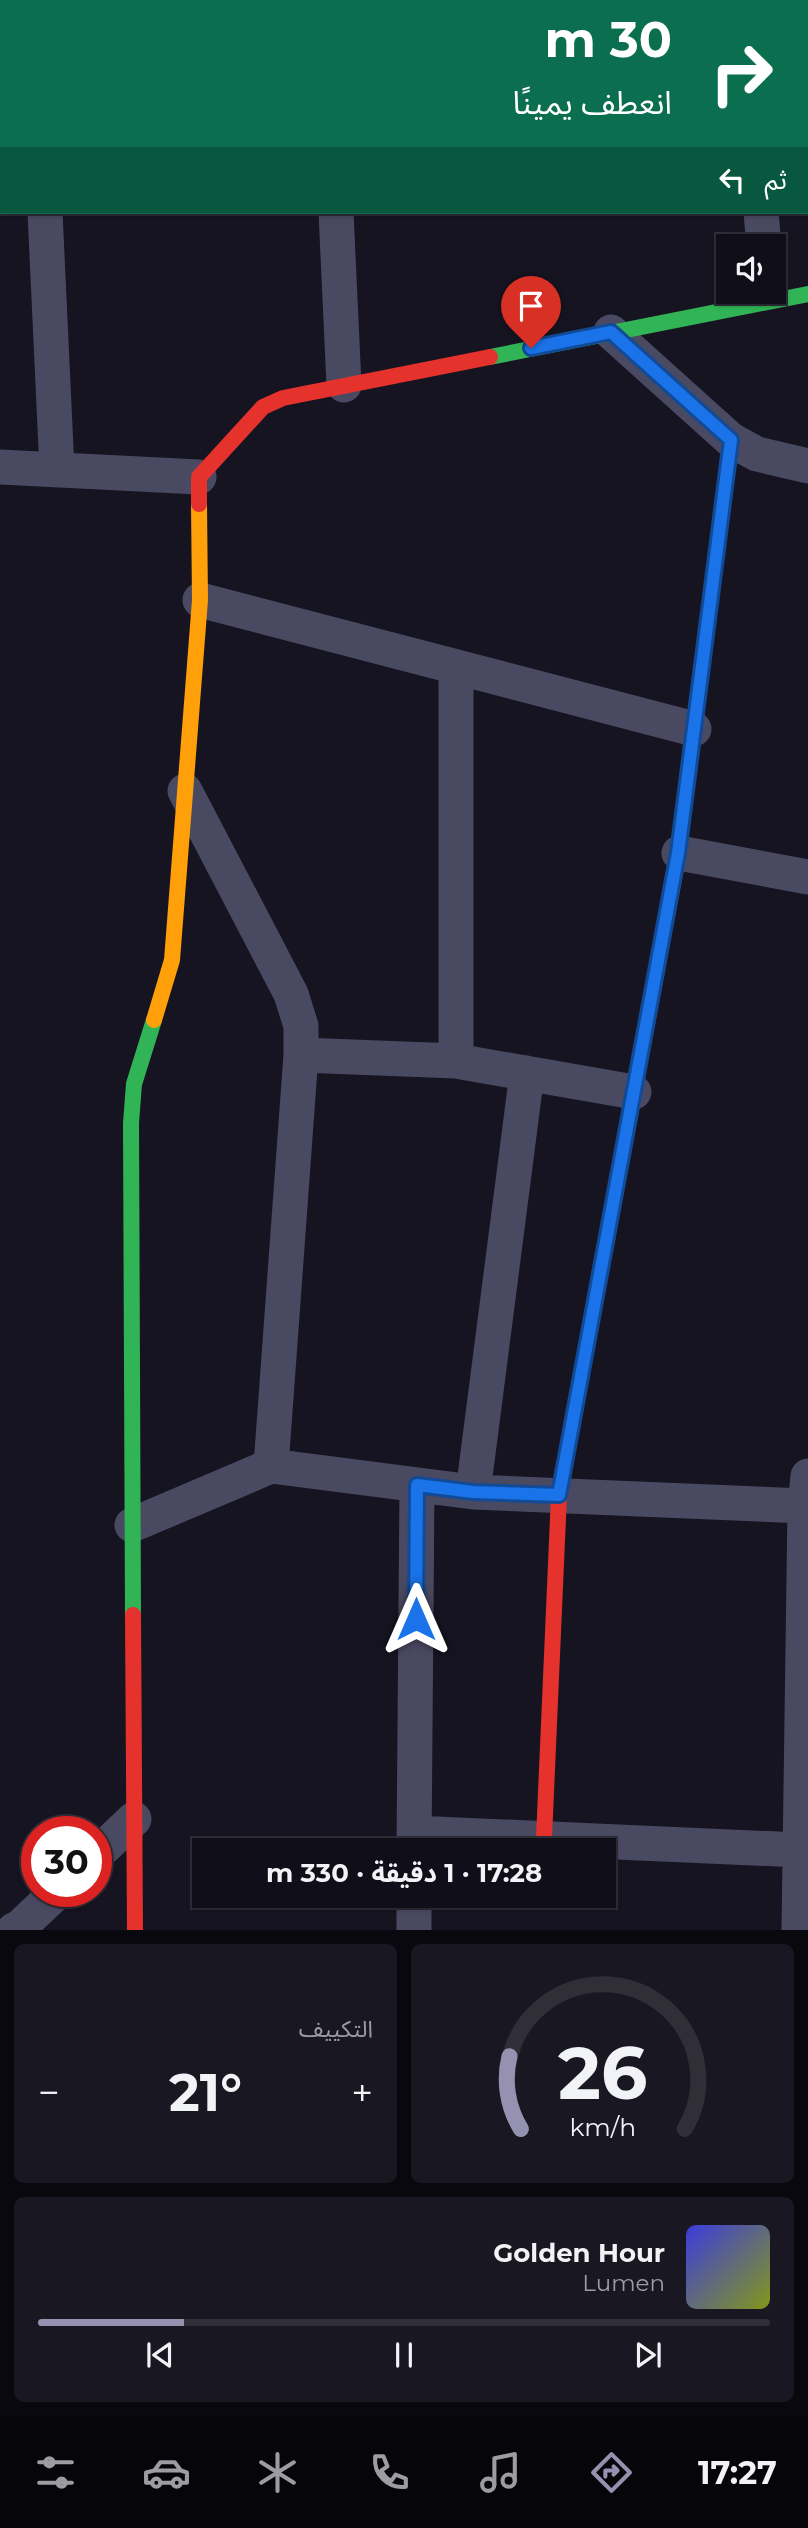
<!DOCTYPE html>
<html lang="ar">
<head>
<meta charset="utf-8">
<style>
	:root { --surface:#100f19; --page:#191822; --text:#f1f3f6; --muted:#9c9ca2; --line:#302f38; --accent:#9591b1 }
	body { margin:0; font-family:Montserrat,"Noto Sans Arabic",sans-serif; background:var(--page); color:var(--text); direction:rtl; height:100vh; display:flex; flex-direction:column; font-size:26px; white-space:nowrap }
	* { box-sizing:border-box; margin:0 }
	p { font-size:23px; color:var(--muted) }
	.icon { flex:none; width:38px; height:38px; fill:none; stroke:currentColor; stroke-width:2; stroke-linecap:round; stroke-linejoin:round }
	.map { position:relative; height:1930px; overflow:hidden; direction:ltr }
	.drawer { display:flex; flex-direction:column; gap:14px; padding:14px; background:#09080e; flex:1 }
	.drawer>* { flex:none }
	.hud { position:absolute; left:0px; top:0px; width:808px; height:214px; box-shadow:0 2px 5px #0004,0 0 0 2px var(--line); direction:rtl; background:#0b6e4f; color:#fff; overflow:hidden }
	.tools { position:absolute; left:716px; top:234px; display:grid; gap:14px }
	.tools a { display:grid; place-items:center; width:70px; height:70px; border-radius:0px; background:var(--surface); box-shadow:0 2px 5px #0004,0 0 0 2px var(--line); font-size:35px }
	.speed { position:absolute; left:21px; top:1816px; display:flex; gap:14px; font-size:35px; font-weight:700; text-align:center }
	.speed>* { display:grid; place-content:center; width:91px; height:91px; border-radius:50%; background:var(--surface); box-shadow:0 2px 5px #0004,0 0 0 2px var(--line); line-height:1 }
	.speed .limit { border:10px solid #d22; background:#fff; color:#111 }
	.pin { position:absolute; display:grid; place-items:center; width:60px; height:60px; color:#fff; margin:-72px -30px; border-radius:50% 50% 50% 0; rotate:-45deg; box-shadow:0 0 7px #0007 }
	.pin .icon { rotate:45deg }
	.me { position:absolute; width:77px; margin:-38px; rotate:0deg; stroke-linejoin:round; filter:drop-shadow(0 0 5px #0008) }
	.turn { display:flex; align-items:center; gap:24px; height:147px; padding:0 21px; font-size:32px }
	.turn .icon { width:91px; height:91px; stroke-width:2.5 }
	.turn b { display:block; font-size:49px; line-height:60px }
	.then { display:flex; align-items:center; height:66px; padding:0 21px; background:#0003; gap:14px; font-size:26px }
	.big { font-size:52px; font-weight:700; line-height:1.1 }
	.drawer .widget { flex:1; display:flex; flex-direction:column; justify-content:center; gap:10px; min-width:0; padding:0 24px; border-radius:10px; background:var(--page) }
	.drawer .dial { align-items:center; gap:0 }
	.dial svg { height:182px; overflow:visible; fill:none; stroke:var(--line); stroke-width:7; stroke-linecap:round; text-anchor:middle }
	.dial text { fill:var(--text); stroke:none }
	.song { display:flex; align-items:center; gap:21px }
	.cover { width:84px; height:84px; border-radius:10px; background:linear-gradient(135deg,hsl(240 70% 55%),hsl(70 70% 35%)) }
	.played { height:7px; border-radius:4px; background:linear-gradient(90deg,var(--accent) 20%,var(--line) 20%) }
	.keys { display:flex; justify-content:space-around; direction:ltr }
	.heat { display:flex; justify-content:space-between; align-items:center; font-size:38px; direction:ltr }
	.drawer .tiles { flex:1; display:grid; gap:14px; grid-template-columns:1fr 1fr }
	.widget:last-child { grid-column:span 2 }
	.trip { position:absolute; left:192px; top:1838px; width:424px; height:70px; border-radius:0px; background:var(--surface); box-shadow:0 2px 5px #0004,0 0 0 2px var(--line); font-weight:700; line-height:70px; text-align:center; direction:rtl }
	.tabs { display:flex; height:112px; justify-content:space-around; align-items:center; background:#06060a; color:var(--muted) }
	.tabs .icon { width:49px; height:49px }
	.tabs .on { color:var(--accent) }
	.tabs b { font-size:32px; color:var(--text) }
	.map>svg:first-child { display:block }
</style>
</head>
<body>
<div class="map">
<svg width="808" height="1930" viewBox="0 0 808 1930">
	<rect width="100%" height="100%" fill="#161421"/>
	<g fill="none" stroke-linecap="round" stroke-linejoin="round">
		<path stroke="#4a4962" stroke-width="35" d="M 35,0 L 35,2
			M 316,0 L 316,2
			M 749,0 L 749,2
			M 45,212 L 57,470
			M 336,212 L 344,385
			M 761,212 L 764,247
			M 611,332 L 731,440 L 757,454 L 808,466
			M 0,467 L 199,477
			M 200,600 L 694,729
			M 456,667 L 456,1061
			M 185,791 L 291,994 L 301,1026 L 301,1055 L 271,1466
			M 679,853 L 808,877
			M 301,1055 L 456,1061 L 634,1092
			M 473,1492 L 527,1073
			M 132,1525 L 271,1466 L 473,1492 L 805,1506
			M 414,1833 L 800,1850
			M 414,1850 L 417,1485
			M 96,1855 L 134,1819
			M 14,1930 L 20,1927 L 57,1892
			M 414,1930 L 414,1895
			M 799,1930 L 805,1506 L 808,1476"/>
		<path stroke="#30b455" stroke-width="16" d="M 490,357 L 808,294
			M 133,1615 L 131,1123 L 134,1084 L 154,1020"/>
		<path stroke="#ff9f0a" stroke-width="16" d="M 677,862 L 731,440
			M 154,1020 L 172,960 L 200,600 L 199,504
			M 579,1388 L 634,1093"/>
		<path stroke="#e5322d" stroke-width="16" d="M 199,504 L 199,477 L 263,407 L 283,398 L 490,357
			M 634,1093 L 677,862
			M 133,1615 L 135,1930
			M 544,1838 L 559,1495 L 579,1388"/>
	</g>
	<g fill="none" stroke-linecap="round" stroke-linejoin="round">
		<g stroke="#114b97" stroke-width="18">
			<path id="route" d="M 416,1619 L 417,1485 L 473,1492 L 559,1495 L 678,853 L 731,440 L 611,332 L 531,348"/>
		</g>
		<use href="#route" stroke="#1a73e8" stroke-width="12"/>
	</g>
</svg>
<div class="tools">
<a><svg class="icon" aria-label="sound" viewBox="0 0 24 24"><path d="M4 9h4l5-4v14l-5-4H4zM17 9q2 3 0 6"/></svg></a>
</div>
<div class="speed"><div class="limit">30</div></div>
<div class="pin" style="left:531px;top:348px;background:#d93025"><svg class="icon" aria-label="arrive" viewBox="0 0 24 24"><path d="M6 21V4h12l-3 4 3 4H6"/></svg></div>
<svg class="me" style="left:416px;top:1619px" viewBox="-20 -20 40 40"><path d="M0-17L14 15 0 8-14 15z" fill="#1a73e8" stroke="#fff" stroke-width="4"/></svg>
<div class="trip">17:28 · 1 دقيقة · 330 m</div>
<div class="hud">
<div class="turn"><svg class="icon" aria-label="right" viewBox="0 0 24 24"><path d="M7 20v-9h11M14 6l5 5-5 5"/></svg><div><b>30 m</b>انعطف يمينًا</div></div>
<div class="then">ثم<svg class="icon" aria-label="left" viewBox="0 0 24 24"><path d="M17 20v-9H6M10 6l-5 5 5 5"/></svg></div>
</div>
</div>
<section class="drawer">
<div class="tiles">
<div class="widget dial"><svg viewBox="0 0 100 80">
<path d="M14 69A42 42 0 1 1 86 69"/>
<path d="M14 69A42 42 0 0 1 9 37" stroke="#9591b1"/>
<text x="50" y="56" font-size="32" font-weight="700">26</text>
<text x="50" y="72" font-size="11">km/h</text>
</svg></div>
<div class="widget"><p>التكييف</p>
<div class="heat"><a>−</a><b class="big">21°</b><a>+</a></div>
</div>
<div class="widget">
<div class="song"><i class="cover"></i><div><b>Golden Hour</b><p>Lumen</p></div></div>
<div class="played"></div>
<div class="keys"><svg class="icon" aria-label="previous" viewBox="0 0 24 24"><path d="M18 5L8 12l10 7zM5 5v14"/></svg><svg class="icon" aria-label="pause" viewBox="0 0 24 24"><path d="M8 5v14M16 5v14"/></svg><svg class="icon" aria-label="next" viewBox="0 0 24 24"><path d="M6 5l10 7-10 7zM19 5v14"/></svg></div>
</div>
</div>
</section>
<nav class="tabs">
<b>17:27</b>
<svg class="icon on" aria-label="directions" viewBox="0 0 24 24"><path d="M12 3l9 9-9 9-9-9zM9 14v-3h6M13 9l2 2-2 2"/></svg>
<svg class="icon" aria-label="music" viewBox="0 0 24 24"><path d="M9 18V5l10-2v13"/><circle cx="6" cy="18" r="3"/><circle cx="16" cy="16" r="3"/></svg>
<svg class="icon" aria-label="phone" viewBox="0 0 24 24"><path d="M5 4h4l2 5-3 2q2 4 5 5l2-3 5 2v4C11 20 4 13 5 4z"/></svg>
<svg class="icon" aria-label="climate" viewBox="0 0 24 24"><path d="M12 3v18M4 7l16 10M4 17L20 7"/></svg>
<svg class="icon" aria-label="car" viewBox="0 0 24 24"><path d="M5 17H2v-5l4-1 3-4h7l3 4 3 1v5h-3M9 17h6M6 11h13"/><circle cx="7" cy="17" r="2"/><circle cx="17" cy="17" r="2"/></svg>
<svg class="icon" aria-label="filters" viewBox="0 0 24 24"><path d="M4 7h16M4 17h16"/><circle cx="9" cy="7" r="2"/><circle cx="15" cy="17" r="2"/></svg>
</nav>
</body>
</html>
